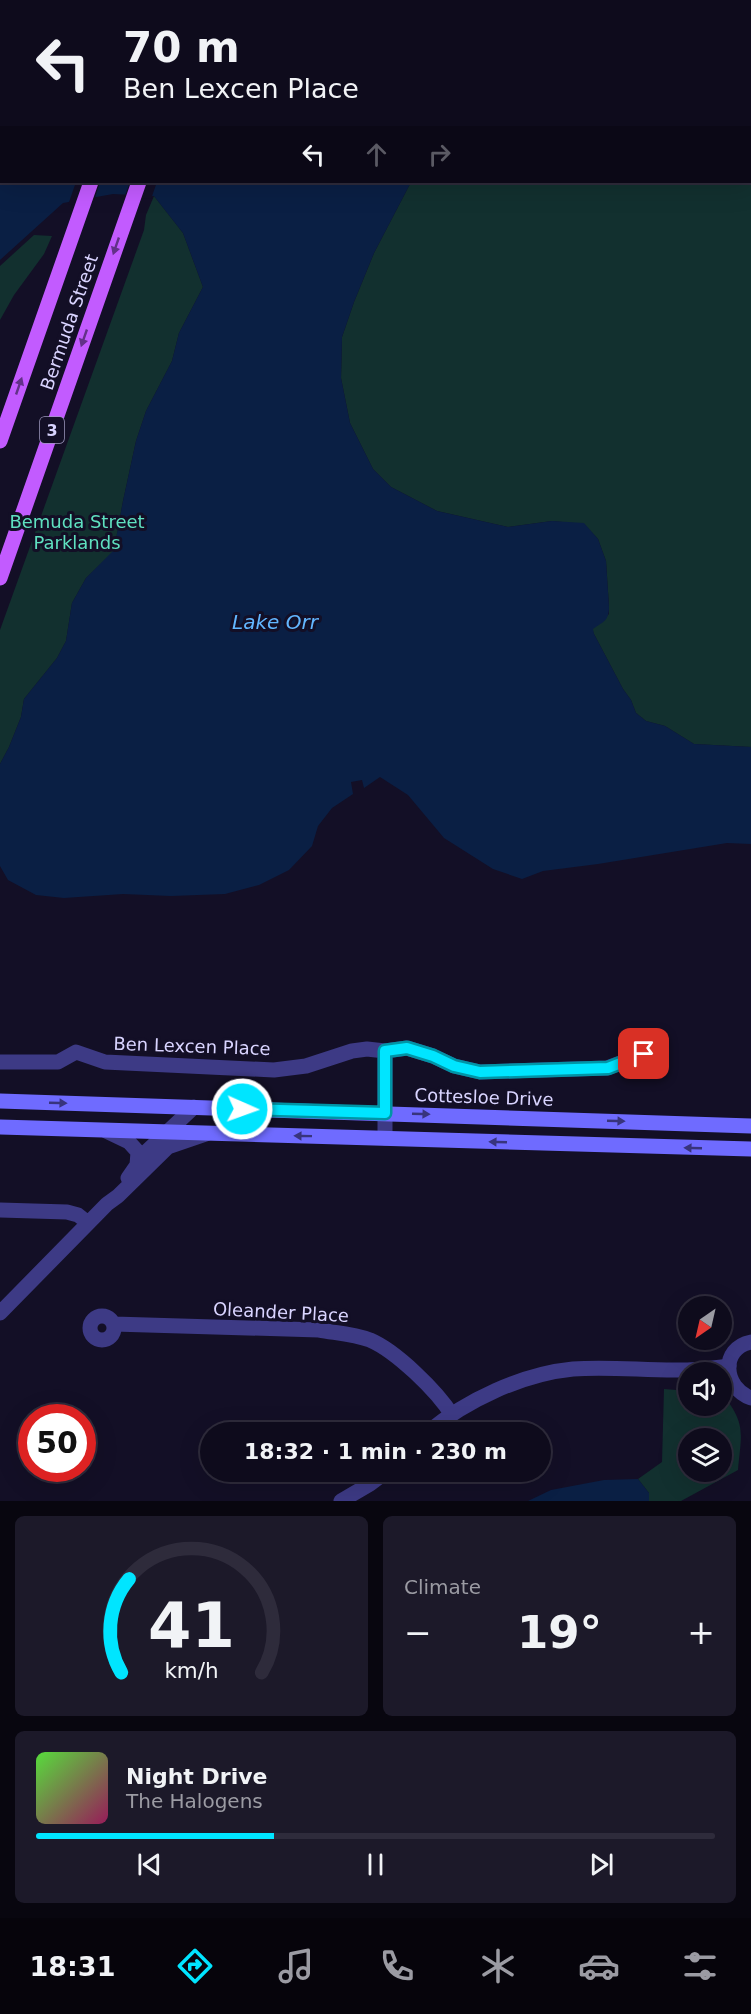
<!DOCTYPE html>
<html lang="en">
<head>
<meta charset="utf-8">
<style>
	:root { --surface:#0e0b1c; --page:#1c1929; --text:#f1f3f6; --muted:#9b9ba3; --line:#2e2b3b; --accent:#00e5ff }
	body { margin:0; font-family:"DejaVu Sans",sans-serif; background:var(--page); color:var(--text); height:100vh; display:flex; flex-direction:column; font-size:22px; white-space:nowrap }
	* { box-sizing:border-box; margin:0 }
	p { font-size:20px; color:var(--muted) }
	.icon { flex:none; width:33px; height:33px; fill:none; stroke:currentColor; stroke-width:2; stroke-linecap:round; stroke-linejoin:round }
	.map { position:relative; height:1501px; overflow:hidden }
	.drawer { display:flex; flex-direction:column; gap:15px; padding:15px; background:#08060f; flex:1 }
	.drawer>* { flex:none }
	.hud { position:absolute; left:0px; top:0px; width:752px; height:183px; box-shadow:0 6px 24px #0002,0 0 0 2px var(--line); background:#0e0b1c; color:var(--text); overflow:hidden }
	.needle { width:39px; rotate:214deg }
	.controls { position:absolute; left:678px; top:1296px; display:grid; gap:12px }
	.controls a { display:grid; place-items:center; width:54px; height:54px; border-radius:50%; background:var(--surface); box-shadow:0 6px 24px #0002,0 0 0 2px var(--line); font-size:30px }
	.speed { position:absolute; left:18px; top:1404px; display:flex; gap:12px; font-size:30px; font-weight:700; text-align:center }
	.speed>* { display:grid; place-content:center; width:78px; height:78px; border-radius:50%; background:var(--surface); box-shadow:0 6px 24px #0002,0 0 0 2px var(--line); line-height:1 }
	.speed .limit { border:9px solid #d22; background:#fff; color:#111 }
	.pin { position:absolute; display:grid; place-items:center; width:51px; height:51px; color:#fff; margin:-26px; border-radius:12px; box-shadow:0 3px 9px #0006 }
	.me { position:absolute; width:66px; margin:-33px; rotate:92deg; stroke-linejoin:round; filter:drop-shadow(0 0 4px #0008) }
	.turn { display:flex; align-items:center; gap:21px; height:126px; padding:0 24px; font-size:27px }
	.turn .icon { width:78px; height:78px; stroke-width:2.5 }
	.turn b { display:block; font-size:42px; line-height:51px }
	.lanes { display:flex; align-items:center; height:57px; padding:0 24px; background:#0003; justify-content:center; gap:30px; direction:ltr }
	.lanes .off { opacity:.35 }
	.big { font-size:45px; font-weight:800; line-height:1.1 }
	.drawer .tile { flex:1; display:flex; flex-direction:column; justify-content:center; gap:9px; min-width:0; padding:0 21px; border-radius:9px; background:var(--page) }
	.drawer .dial { align-items:center; gap:0 }
	.dial svg { height:156px; overflow:visible; fill:none; stroke:var(--line); stroke-width:7; stroke-linecap:round; text-anchor:middle }
	.dial text { fill:var(--text); stroke:none }
	.song { display:flex; align-items:center; gap:18px }
	.cover { width:72px; height:72px; border-radius:9px; background:linear-gradient(135deg,hsl(110 70% 55%),hsl(330 70% 35%)) }
	.played { height:6px; border-radius:3px; background:linear-gradient(90deg,var(--accent) 35%,var(--line) 35%) }
	.keys { display:flex; justify-content:space-around; direction:ltr }
	.heat { display:flex; justify-content:space-between; align-items:center; font-size:33px; direction:ltr }
	.drawer .tiles { flex:1; display:grid; gap:15px; grid-template-columns:1fr 1fr }
	.tile:last-child { grid-column:span 2 }
	.trip { position:absolute; left:200px; top:1422px; width:351px; height:60px; border-radius:30px; background:var(--surface); box-shadow:0 6px 24px #0002,0 0 0 2px var(--line); font-weight:800; line-height:60px; text-align:center }
	.dock { display:flex; height:96px; justify-content:space-around; align-items:center; background:#06040b; color:var(--muted) }
	.dock .icon { width:42px; height:42px }
	.dock .on { color:var(--accent) }
	.dock b { font-size:27px; color:var(--text) }
	.map>svg:first-child { display:block }
</style>
</head>
<body>
<div class="map">
<svg width="751" height="1501" viewBox="0 0 751 1501">
	<rect width="100%" height="100%" fill="#130f26"/>
	<path fill="#12302f" fill-rule="evenodd" d="M 500,0 L 751,0 L 751,747 L 694,744 L 665,726 L 646,721 L 636,713 L 631,700 L 623,689 L 594,634 L 592,629 L 609,614 L 609,607 L 606,561 L 598,539 L 584,524 L 552,521 L 508,527 L 437,511 L 391,487 L 373,469 L 350,423 L 341,378 L 342,337 L 354,302 L 374,253 L 411,182 L 750,182 L 750,2 L 499,1 Z
		M 154,196 L 183,233 L 203,287 L 179,333 L 172,361 L 146,411 L 136,441 L 123,501 L 114,551 L 86,578 L 72,603 L 66,641 L 57,658 L 24,699 L 21,717 L 9,747 L 0,764 L 0,630 L 144,230 L 146,215 Z
		M 34,235 L 52,236 L 44,254 L 14,295 L 0,320 L 0,266 Z
		M 664,1389 L 688,1391 L 688,1406 L 722,1406 L 722,1394 C 747,1424 741,1434 738,1470 L 681,1501 L 649,1501 L 649,1493 L 638,1479 L 662,1462 ZM 688,1438 L 722,1438 L 722,1472 L 688,1472 Z"/>
	<path fill="#0a1f44" d="M 280,0 L 500,0 L 499,2 L 279,1 Z
		M 0,128 L 1,128 L 2,182 L 411,182 L 374,253 L 354,302 L 342,337 L 341,378 L 350,423 L 373,469 L 391,487 L 437,511 L 508,527 L 552,521 L 584,523 L 598,539 L 606,561 L 609,607 C 609,622 602,622 593,629 L 594,634 L 623,689 L 631,700 L 636,713 L 646,721 L 665,726 L 694,744 L 751,747 L 751,844 L 727,843 L 598,864 L 543,871 L 522,879 L 493,869 L 444,838 L 408,795 L 380,777 L 364,788 L 362,780 L 351,782 L 353,794 L 332,808 L 318,826 L 312,846 L 289,870 L 259,885 L 225,894 L 171,896 L 123,894 L 64,898 L 36,895 L 8,880 L 0,866 L 0,764 L 9,747 L 21,717 L 24,699 L 57,658 L 66,641 L 72,603 L 86,578 L 114,550 L 123,501 L 136,441 L 146,411 L 172,361 L 179,333 L 203,287 L 183,233 L 154,196 L 113,194 L 63,203 L 0,260 Z
		M 638,1479 L 649,1493 L 649,1501 L 528,1501 L 551,1490 L 604,1480 Z"/>
	<path fill="#130f26" d="M 76,182 L 100,182 L 94,201 L 68,205 Z
		M 130,182 L 157,182 L 151,199 L 124,198 Z"/>
	<g fill="none" stroke-linecap="round" stroke-linejoin="round">
		<path stroke="#3d3a85" stroke-width="15" d="M 385,1051 L 385,1138
			M 0,1062 L 58,1062 L 76,1052 L 105,1062 L 274,1070 L 306,1066 L 352,1051 L 367,1049 L 385,1051 L 407,1048 L 433,1056 L 454,1066 L 480,1072 L 607,1068 L 644,1054
			M 106,1131 L 129,1142 L 138,1152 L 137,1165 L 128,1178
			M 137,1165 L 146,1152 L 194,1107
			M 0,1210 L 67,1212 L 78,1215 L 88,1223
			M 0,1313 L 107,1204 L 118,1196 L 168,1147 L 206,1134
			M90 1328a12 12 0 1 1 24 0a12 12 0 1 1-24 0Z
			M 114,1324 L 319,1330 C 336,1333 354,1334 370,1340 C 396,1351 437,1391 452,1415
			M 428,1432 C 467,1400 522,1374 573,1369 C 610,1366 647,1371 683,1370 C 699,1370 714,1368 729,1366
			M 341,1501 L 370,1484 L 386,1472"/>
		<path stroke="#3d3a85" stroke-width="15" d="M 751,1342 C 720,1348 723,1388 751,1398"/>
		<path stroke="#6f6bff" stroke-width="15" d="M 0,1101 L 751,1126
			M 0,1127 L 751,1149"/>
		<path stroke="#c25bff" stroke-width="15" d="M 154,2 L 155,0
			M 202,2 L 202,0
			M 0,441 L 91,182
			M 0,578 L 139,182"/>
	</g>
	<defs><path id="oneway-solid" d="M-6-.8H1V-3.2L6.5 0L1 3.2V.8H-6Z" transform="scale(1.5)"/></defs>
	<g fill="#623188">
		<use href="#oneway-solid" transform="translate(116 246) rotate(109)"/>
		<use href="#oneway-solid" transform="translate(84 338) rotate(109)"/>
		<use href="#oneway-solid" transform="translate(19 386) rotate(-71)"/>
	</g>
	<g fill="#38347d">
		<use href="#oneway-solid" transform="translate(58 1103) rotate(2)"/>
		<use href="#oneway-solid" transform="translate(421 1114) rotate(2)"/>
		<use href="#oneway-solid" transform="translate(616 1121) rotate(2)"/>
		<use href="#oneway-solid" transform="translate(303 1136) rotate(-179)"/>
		<use href="#oneway-solid" transform="translate(498 1142) rotate(-178)"/>
		<use href="#oneway-solid" transform="translate(693 1148) rotate(-178)"/>
	</g>
	<g fill="none" stroke-linecap="round" stroke-linejoin="round">
		<g stroke="#0095a6" stroke-width="15">
			<path id="route" d="M 242,1109 L 385,1113 L 385,1051 L 407,1048 L 433,1056 L 454,1066 L 480,1072 L 608,1068 L 644,1054"/>
		</g>
		<use href="#route" stroke="#00e5ff" stroke-width="10"/>
	</g>
	<g text-anchor="middle" dominant-baseline="central" stroke-width="6" stroke-linejoin="round" paint-order="stroke">
		<rect fill="#130f26" stroke="#9e99be" stroke-width="1.5" x="40" y="417" width="24" height="26" rx="4.5"/>
		<g font-size="16" font-weight="bold" fill="#d9d4ff">
			<text x="52" y="430">3</text>
		</g>
		<g font-size="18" fill="#d9d4ff" stroke="#130f26">
			<text transform="translate(69 322) rotate(-71)">Bermuda Street</text>
			<text transform="translate(192 1046) rotate(2)">Ben Lexcen Place</text>
			<text transform="translate(484 1097) rotate(2)">Cottesloe Drive</text>
			<text transform="translate(281 1312) rotate(3)">Oleander Place</text>
		</g>
		<g font-size="18" fill="#5fe0c0" stroke="#130f26">
			<text x="77" y="521">Bemuda Street<tspan x="77" dy="21">Parklands</tspan></text>
		</g>
		<g font-size="20" font-style="italic" fill="#62b6ff" stroke="#130f26">
			<text x="275" y="622">Lake Orr</text>
		</g>
	</g>
</svg>
<div class="controls">
<a><svg class="needle" viewBox="-14 -14 28 28"><path d="M0-13l5 13h-10z" fill="#e53935"/><path d="M0 13l5-13h-10z" fill="#9b9ba3"/></svg></a>
<a><svg class="icon" aria-label="sound" viewBox="0 0 24 24"><path d="M4 9h4l5-4v14l-5-4H4zM17 9q2 3 0 6"/></svg></a>
<a><svg class="icon" aria-label="layers" viewBox="0 0 24 24"><path d="M12 4l9 5-9 5-9-5zM3 14l9 5 9-5"/></svg></a>
</div>
<div class="speed"><div class="limit">50</div></div>
<div class="pin" style="left:644px;top:1054px;background:#d93025"><svg class="icon" aria-label="arrive" viewBox="0 0 24 24"><path d="M6 21V4h12l-3 4 3 4H6"/></svg></div>
<svg class="me" style="left:242px;top:1109px" viewBox="-20 -20 40 40"><circle r="17" fill="#00e5ff" stroke="#fff" stroke-width="3"/><path d="M0-11L8 9 0 5-8 9z" fill="#fff"/></svg>
<div class="trip">18:32 · 1 min · 230 m</div>
<div class="hud">
<div class="turn"><svg class="icon" aria-label="left" viewBox="0 0 24 24"><path d="M17 20v-9H6M10 6l-5 5 5 5"/></svg><div><b>70 m</b>Ben Lexcen Place</div></div>
<div class="lanes"><svg class="icon" aria-label="left" viewBox="0 0 24 24"><path d="M17 20v-9H6M10 6l-5 5 5 5"/></svg><svg class="icon off" aria-label="ahead" viewBox="0 0 24 24"><path d="M12 20V5M6 11l6-6 6 6"/></svg><svg class="icon off" aria-label="right" viewBox="0 0 24 24"><path d="M7 20v-9h11M14 6l5 5-5 5"/></svg></div>
</div>
</div>
<section class="drawer">
<div class="tiles">
<div class="tile dial"><svg viewBox="0 0 100 80">
<path d="M14 69A42 42 0 1 1 86 69"/>
<path d="M14 69A42 42 0 0 1 18 21" stroke="#00e5ff"/>
<text x="50" y="56" font-size="32" font-weight="700">41</text>
<text x="50" y="72" font-size="11">km/h</text>
</svg></div>
<div class="tile"><p>Climate</p>
<div class="heat"><a>−</a><b class="big">19°</b><a>+</a></div>
</div>
<div class="tile">
<div class="song"><i class="cover"></i><div><b>Night Drive</b><p>The Halogens</p></div></div>
<div class="played"></div>
<div class="keys"><svg class="icon" aria-label="previous" viewBox="0 0 24 24"><path d="M18 5L8 12l10 7zM5 5v14"/></svg><svg class="icon" aria-label="pause" viewBox="0 0 24 24"><path d="M8 5v14M16 5v14"/></svg><svg class="icon" aria-label="next" viewBox="0 0 24 24"><path d="M6 5l10 7-10 7zM19 5v14"/></svg></div>
</div>
</div>
</section>
<nav class="dock">
<b>18:31</b>
<svg class="icon on" aria-label="directions" viewBox="0 0 24 24"><path d="M12 3l9 9-9 9-9-9zM9 14v-3h6M13 9l2 2-2 2"/></svg>
<svg class="icon" aria-label="music" viewBox="0 0 24 24"><path d="M9 18V5l10-2v13"/><circle cx="6" cy="18" r="3"/><circle cx="16" cy="16" r="3"/></svg>
<svg class="icon" aria-label="phone" viewBox="0 0 24 24"><path d="M5 4h4l2 5-3 2q2 4 5 5l2-3 5 2v4C11 20 4 13 5 4z"/></svg>
<svg class="icon" aria-label="climate" viewBox="0 0 24 24"><path d="M12 3v18M4 7l16 10M4 17L20 7"/></svg>
<svg class="icon" aria-label="car" viewBox="0 0 24 24"><path d="M5 17H2v-5l4-1 3-4h7l3 4 3 1v5h-3M9 17h6M6 11h13"/><circle cx="7" cy="17" r="2"/><circle cx="17" cy="17" r="2"/></svg>
<svg class="icon" aria-label="filters" viewBox="0 0 24 24"><path d="M4 7h16M4 17h16"/><circle cx="9" cy="7" r="2"/><circle cx="15" cy="17" r="2"/></svg>
</nav>
</body>
</html>
